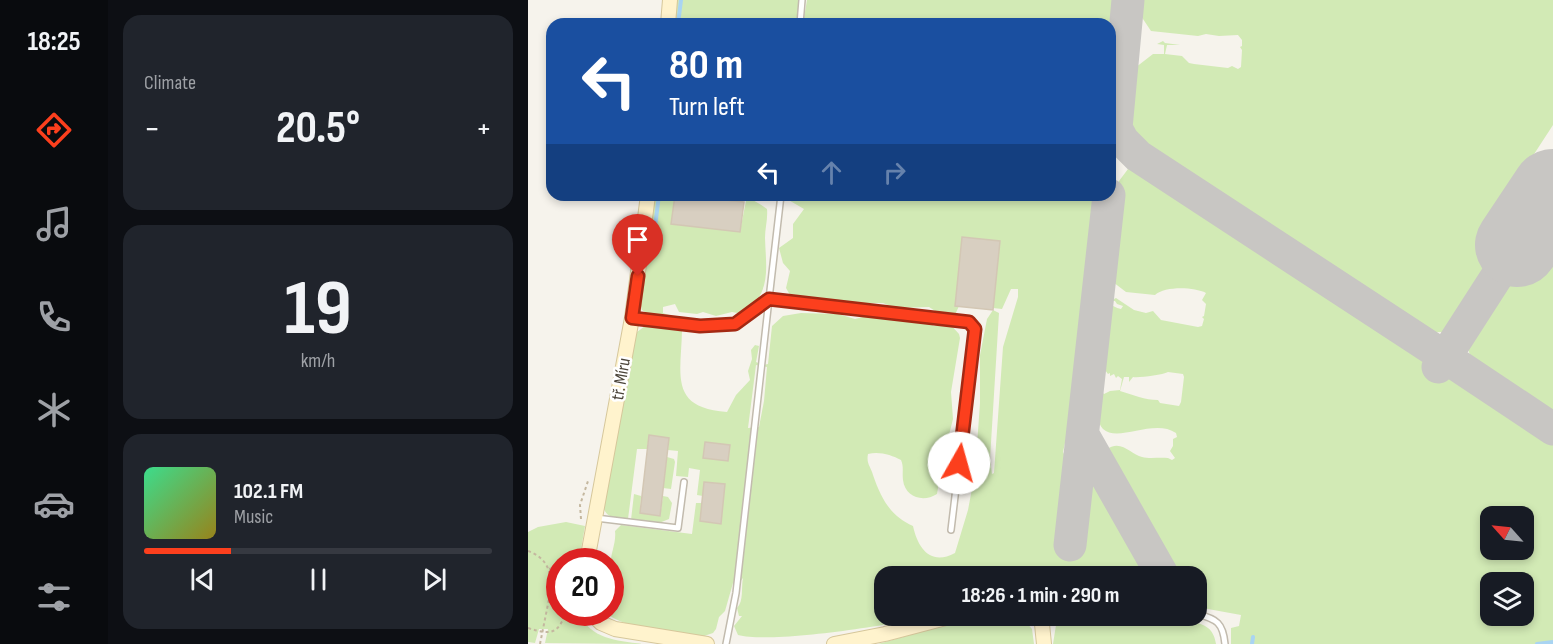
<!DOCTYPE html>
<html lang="en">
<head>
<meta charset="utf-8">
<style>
	:root { --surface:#171b24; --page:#20242c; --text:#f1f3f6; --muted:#9ea1a6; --line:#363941; --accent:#fc3f1d }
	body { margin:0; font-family:"Sofia Sans Condensed",sans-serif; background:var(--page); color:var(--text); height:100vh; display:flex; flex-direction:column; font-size:22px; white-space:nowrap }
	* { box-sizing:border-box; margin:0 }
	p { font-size:20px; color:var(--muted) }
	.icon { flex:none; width:33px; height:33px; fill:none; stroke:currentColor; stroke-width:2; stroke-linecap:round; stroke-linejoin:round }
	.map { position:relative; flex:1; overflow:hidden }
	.panel { display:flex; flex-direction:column; gap:15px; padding:15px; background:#0d0f14; width:420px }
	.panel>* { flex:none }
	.guide { position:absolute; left:18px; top:18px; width:570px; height:183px; border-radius:18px; box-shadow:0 3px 9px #0003; background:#1a4fa0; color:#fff; overflow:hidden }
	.needle { width:39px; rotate:297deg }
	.fabs { position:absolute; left:952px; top:506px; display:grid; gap:12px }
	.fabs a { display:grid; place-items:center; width:54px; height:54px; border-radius:12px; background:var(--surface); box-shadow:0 3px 9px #0003; font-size:30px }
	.speed { position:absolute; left:18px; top:548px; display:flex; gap:12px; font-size:30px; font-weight:700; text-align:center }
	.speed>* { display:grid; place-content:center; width:78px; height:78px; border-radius:50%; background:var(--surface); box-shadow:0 3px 9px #0003; line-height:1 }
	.speed .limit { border:9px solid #d22; background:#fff; color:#111 }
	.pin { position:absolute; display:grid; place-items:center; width:51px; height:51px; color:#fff; margin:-62px -26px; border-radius:50% 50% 50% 0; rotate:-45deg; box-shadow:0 0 6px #0007 }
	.pin .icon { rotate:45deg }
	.me { position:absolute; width:66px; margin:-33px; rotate:7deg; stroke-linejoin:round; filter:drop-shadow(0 0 4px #0008) }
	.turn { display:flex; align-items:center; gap:21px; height:126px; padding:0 24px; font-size:27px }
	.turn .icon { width:78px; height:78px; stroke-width:2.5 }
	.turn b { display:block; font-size:42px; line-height:51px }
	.lanes { display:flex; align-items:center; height:57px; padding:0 24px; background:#0003; justify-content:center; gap:30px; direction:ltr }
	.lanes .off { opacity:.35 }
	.big { font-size:45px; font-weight:700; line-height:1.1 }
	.panel .card { flex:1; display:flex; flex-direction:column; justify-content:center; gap:9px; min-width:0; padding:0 21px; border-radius:18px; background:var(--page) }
	.panel .dial { align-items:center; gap:0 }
	.dial b { font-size:78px; line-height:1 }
	.song { display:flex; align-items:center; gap:18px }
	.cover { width:72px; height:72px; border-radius:9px; background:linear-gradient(135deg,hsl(150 70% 55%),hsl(50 70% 35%)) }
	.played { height:6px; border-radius:3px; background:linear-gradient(90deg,var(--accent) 25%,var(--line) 25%) }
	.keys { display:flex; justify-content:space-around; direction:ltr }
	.heat { display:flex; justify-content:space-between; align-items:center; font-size:33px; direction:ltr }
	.trip { position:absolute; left:346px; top:566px; width:333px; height:60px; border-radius:18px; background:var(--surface); box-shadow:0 3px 9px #0003; font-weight:700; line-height:60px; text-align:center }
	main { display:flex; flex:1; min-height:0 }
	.tab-bar { display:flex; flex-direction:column; width:108px; justify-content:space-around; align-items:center; background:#090b0e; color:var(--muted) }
	.tab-bar .icon { width:42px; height:42px }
	.tab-bar .selected { color:var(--accent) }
	.tab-bar b { font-size:27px; color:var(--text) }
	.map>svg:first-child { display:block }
</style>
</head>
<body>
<main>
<nav class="tab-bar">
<b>18:25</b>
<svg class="icon selected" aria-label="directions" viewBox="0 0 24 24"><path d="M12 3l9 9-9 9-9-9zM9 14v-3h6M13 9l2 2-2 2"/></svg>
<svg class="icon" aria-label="music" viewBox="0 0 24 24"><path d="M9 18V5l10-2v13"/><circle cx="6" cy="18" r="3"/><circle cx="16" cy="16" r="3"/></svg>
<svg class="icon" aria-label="phone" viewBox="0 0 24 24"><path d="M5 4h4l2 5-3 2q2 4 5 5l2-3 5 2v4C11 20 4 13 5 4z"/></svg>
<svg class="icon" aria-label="climate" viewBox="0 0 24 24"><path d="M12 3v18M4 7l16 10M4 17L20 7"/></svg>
<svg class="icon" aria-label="car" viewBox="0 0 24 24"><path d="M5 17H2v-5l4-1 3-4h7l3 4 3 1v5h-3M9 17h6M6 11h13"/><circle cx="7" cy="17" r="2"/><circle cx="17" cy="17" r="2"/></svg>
<svg class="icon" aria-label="filters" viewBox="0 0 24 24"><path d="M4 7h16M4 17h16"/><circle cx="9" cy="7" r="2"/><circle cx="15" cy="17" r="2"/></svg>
</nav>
<section class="panel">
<div class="card"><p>Climate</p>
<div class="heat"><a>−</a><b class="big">20.5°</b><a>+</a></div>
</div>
<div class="card dial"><b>19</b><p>km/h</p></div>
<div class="card">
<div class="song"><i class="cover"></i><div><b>102.1 FM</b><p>Music</p></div></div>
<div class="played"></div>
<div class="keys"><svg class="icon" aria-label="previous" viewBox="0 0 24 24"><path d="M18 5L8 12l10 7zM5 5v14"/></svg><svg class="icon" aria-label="pause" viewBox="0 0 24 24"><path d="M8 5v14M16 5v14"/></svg><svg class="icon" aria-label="next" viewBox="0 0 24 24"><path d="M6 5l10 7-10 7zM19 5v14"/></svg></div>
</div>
</section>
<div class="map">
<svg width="1025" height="644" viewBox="0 0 1025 644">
	<rect width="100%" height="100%" fill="#f6f3ec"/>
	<path fill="#d2eab5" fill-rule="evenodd" d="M 148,0 L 272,0 L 269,24 L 145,24 Z
		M 279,0 L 595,0 L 582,100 L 582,24 L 275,24 Z
		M 614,0 L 1025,0 L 1025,125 L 959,226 L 959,232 L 974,240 L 933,311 L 928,314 L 915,334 L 913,332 L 893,333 L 851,303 L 847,304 L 820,283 L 799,270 L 796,270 L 796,268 L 785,260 L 631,157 L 620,151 L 618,153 L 607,139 L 600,122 L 603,71 L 625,54 L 636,54 L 636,45 L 629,44 L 635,41 L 637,43 L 652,45 L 639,45 L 637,54 L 654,56 L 661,63 L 666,64 L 700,68 L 704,66 L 710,69 L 713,67 L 714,50 L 712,47 L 714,46 L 714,40 L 710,35 L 691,36 L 678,34 L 670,36 L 623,31 L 613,16 L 613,8 L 611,6 Z
		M 608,167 L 616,170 L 665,204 L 720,237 L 761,267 L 779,275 L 777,277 L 870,341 L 900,357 L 902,358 L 901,362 L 921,375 L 935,356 L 944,361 L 940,349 L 943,342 L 1000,252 L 1020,265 L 1025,261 L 1025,644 L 703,644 L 703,628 L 711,626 L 713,615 L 669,607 L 669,576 L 357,576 L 357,615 L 406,615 C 366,625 243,644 210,635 L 206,626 L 214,616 L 211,616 L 209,608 C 216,601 213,587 215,578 L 210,584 L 205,583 L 197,611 L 191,617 L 188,629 L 185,633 L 173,637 C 141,632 103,631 75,612 L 85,611 L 82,585 L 86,576 C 77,561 89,547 87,531 L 93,525 L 164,534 L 168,503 L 174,503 L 172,521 L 192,524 L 197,484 L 177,482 L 175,496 L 169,495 L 172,470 L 161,468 L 160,477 L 148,476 L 150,451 L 140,450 L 141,438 L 121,436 L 119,449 L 109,449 L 100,519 C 89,518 78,519 75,506 L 107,339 L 109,332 L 117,326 L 154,331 C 153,375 141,408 199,412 L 208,395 L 222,380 L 220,371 L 224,359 L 223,350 L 227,345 L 231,346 L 228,362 L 235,365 L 240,364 L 244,326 L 255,316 L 273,313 L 310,314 L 327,319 L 339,316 L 376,319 L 383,317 L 399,321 L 406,326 L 412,324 L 422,324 L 431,334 L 432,338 L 423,392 L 425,419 L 414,463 L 409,494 C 395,503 377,497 375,480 C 374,472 376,467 373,460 C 364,455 351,451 340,454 C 338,464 343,467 345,475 C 353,498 362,516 385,526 C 390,549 403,566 427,553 L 440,510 L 447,473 L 452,403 L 452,355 L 459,319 L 465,310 L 471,313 L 462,459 L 464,474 L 466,473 L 475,347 L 490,297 L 490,289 L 483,289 L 474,309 L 465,308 L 472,241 L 434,238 L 431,306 L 426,317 L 415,316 L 401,307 L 367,308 L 355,303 L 323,303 L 262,295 L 258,288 L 262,271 L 255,263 L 251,248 L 265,238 L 265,224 L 276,209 L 252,195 L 571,195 L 563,278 L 566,296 L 561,305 L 562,321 L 564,323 C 561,345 562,368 558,390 C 555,407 543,422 541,439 L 537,443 L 535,452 C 542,464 536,522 534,539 L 536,543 L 544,547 L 549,542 C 546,516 552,485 560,460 L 614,562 L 632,576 L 642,571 L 623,534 L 619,537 L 615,532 L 620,529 L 617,523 L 578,450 C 593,438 603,455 614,457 C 622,459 631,457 640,458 L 644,460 L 647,458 L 642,451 L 645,446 L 645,439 L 649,437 L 648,433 C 626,418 590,443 575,429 C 572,426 571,421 568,417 L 564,418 L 567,408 L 565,407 L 574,398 L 570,389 L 568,389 L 570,387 L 570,374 L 574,367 L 572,363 L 574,355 L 573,352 L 578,320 L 574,314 L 579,316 L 584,311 L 575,302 L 581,307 L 579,302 C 583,305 588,308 593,309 L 595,306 L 589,304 L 587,301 L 582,301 L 588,298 L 606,310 L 618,313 L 625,311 L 633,320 L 670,327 L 674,326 L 676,319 L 674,317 L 676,316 L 678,304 L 674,300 L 678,293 C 666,287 637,286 627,295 L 598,292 L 581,279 L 582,261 L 585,249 L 582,248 L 585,245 L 587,222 L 582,219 C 588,209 594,197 587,185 L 590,186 L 591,181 L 600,169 ZM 228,365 L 239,367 L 236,401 L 231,427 L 220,428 ZM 577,370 L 580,374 L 582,373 L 582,376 L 586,374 L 588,378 L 590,376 L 594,379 L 592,390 L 582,391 L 576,394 C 570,388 571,382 571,374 ZM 640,372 L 655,374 L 656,377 L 653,402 L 651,406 L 632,403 L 630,400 C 617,400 605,395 592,391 L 596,377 L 601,377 L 601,382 L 605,377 C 611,378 634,375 640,372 ZM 963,516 L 996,516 L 996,549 L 963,549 ZM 963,582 L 996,582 L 996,615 L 963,615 Z
		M 127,195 L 147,195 L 143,223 L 212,231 L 219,196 C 225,201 233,204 239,209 C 240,219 237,228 237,238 C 238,270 244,292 215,314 L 204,312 L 188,316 L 175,312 L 169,314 L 151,312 L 147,304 L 135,307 L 135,313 L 144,316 L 142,318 L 124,316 L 114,310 L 112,301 Z
		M 139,457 L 146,459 L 147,462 L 143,489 L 135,488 Z
		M 106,494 L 113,496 L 112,513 L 132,516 L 135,496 L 140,497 L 144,503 L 141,519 L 131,523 L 103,520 Z
		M 38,522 L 57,526 L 51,561 L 32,561 L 32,612 L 49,612 C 65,640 86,640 115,644 L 17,643 L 20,629 L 11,629 L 7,643 L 0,642 L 0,532 L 10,527 Z
		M 454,615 L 492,615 L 504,629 L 506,644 L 350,644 Z
		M 535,615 C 566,615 657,611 680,628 C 685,632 687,638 688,644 L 525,644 L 528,625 Z"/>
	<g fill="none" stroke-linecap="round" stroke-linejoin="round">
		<path stroke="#a9d4f2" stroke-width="4" d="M 150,24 L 153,0
			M 126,235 L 131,195
			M 724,644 L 725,637
			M 1009,644 L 1025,642"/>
		<path stroke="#c8c6c3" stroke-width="33" d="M 600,0 L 588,128 L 595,141 L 610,156 L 917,357 L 989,245
			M 910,367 L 917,357 L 1025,429
			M 555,435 L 635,576
			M 542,545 L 581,195"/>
		<path stroke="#c8c6c3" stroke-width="84" d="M 989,245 L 1025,191"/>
	</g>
	<path fill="#d8cfc1" stroke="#d3c7b4" stroke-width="1.5" d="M 147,195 L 216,202 L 212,232 L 143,224 Z
		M 434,237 L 472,241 L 465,310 L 427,306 Z
		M 121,435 L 141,438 L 132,516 L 112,513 Z
		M 177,442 L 202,445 L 200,461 L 175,458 Z
		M 176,482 L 197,484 L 193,524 L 172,521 Z"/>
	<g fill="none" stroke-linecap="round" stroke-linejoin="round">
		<g stroke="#c2bbae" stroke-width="8">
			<path id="lane" d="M 272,24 L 274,0
				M 253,195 L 241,299 L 441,322 L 447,329 L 423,530
				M 105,318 L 172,326 L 207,324 L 241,299 L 208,593 L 198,644
				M 68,518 L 150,528 L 156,482
				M 669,614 C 689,619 695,623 697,644"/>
		</g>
		<g stroke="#d6c79b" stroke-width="16">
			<path id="secondary" d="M 140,24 L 142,0
				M 59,561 L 104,318 L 120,195
				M 62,612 L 73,623 L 87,629 L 179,644
				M 510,615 L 514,624 L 516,644
				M 306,644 L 357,634 L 429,615"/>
		</g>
		<path stroke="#c4b79f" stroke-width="2" stroke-dasharray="3 3" stroke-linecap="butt" d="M 53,519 L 52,505 L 60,481
			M 0,551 C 20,558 25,574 22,594
			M 21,569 L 32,566
			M 0,628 C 22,635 30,635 38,612"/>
		<use href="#lane" stroke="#fff" stroke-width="5"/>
		<use href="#secondary" stroke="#fff3cd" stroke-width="14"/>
		<path stroke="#c4b79f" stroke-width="2" stroke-dasharray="3 3" stroke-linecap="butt" d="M 12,644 L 22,594"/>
	</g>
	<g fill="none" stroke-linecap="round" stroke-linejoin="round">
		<g stroke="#a42913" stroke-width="15">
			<path id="route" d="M 110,276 L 104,318 L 172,326 L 207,324 L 241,299 L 441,322 L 447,329 L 431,463"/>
		</g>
		<use href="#route" stroke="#fc3f1d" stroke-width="10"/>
	</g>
	<g text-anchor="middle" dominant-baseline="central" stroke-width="5" stroke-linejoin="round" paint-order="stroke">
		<g font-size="18" fill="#4b4439" stroke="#fff">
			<text transform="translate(93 379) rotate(-80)">tř. Míru</text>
		</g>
	</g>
</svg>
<div class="fabs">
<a><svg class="needle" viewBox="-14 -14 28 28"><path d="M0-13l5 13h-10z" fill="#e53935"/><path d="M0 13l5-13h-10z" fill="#9ea1a6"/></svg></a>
<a><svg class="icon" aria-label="layers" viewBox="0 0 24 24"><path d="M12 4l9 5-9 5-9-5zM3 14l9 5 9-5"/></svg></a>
</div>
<div class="speed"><div class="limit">20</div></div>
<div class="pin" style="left:110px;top:276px;background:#d93025"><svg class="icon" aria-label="arrive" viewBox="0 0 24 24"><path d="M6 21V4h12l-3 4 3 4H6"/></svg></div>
<svg class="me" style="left:431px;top:463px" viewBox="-20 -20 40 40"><circle r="19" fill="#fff"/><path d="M0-13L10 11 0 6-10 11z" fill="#fc3f1d"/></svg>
<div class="trip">18:26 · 1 min · 290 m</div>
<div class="guide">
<div class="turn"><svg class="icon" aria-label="left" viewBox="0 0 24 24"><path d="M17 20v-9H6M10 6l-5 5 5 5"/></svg><div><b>80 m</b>Turn left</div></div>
<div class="lanes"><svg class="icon" aria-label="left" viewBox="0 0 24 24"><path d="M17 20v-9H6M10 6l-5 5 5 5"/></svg><svg class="icon off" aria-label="ahead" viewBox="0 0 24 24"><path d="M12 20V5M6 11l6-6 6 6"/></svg><svg class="icon off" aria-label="right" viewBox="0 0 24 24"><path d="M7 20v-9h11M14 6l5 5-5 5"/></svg></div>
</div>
</div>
</main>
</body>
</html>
